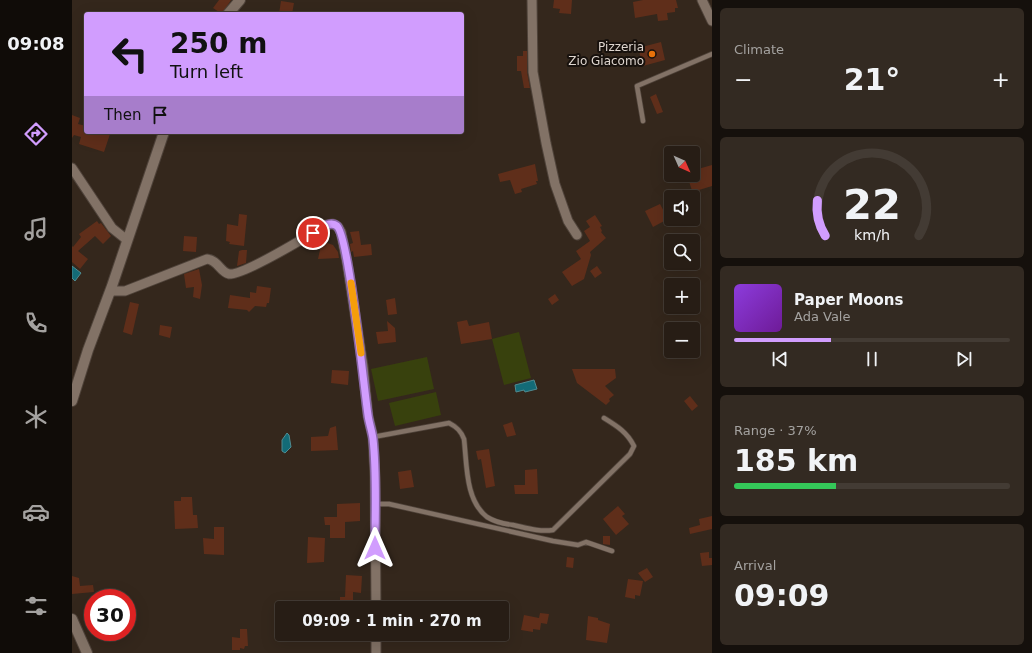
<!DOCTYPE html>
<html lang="en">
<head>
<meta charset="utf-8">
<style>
	:root { --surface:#271d15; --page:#332a22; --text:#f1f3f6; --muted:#a4a2a0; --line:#433b34; --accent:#d19dfe }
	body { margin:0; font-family:"DejaVu Sans",sans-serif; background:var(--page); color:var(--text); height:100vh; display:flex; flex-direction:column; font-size:15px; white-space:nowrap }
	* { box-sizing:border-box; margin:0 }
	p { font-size:13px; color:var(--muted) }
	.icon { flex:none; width:22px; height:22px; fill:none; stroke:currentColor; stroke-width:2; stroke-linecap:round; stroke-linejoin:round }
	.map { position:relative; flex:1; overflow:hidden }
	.drawer { display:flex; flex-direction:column; gap:8px; padding:8px; background:#15100c; width:320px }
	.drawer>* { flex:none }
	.hud { position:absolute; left:12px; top:12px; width:380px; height:122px; border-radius:4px; box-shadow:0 4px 16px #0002,0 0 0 1px var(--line); background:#d19dfe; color:#111; overflow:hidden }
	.needle { width:26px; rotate:135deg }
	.fabs { position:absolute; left:592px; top:146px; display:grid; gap:8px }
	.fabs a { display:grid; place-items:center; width:36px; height:36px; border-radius:4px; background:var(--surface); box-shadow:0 4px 16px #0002,0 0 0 1px var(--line); font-size:20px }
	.speed { position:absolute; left:12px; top:589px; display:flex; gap:8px; font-size:20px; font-weight:700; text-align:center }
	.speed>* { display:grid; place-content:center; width:52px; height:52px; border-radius:50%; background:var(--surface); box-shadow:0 4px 16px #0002,0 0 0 1px var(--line); line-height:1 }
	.speed .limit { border:6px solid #d22; background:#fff; color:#111 }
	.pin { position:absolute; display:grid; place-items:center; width:34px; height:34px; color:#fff; margin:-17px; border:2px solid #fff; border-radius:50%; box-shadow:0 1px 4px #0007 }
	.me { position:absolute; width:44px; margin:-22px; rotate:0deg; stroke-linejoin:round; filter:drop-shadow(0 0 3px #0008) }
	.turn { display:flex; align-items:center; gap:14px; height:84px; padding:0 20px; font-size:18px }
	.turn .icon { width:52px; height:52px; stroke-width:2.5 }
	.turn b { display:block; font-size:28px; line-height:34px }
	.then { display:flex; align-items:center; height:38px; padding:0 20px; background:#0003; gap:8px; font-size:15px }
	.big { font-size:30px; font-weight:600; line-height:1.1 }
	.drawer .card { flex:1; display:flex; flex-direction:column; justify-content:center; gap:6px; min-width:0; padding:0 14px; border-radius:6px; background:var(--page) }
	.drawer .dial { align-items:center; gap:0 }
	.dial svg { height:104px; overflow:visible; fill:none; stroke:var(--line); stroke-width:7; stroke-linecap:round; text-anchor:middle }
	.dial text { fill:var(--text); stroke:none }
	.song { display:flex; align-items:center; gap:12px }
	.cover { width:48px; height:48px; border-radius:6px; background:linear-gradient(135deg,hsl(270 70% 55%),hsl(280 70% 35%)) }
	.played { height:4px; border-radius:2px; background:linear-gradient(90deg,var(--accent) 35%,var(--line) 35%) }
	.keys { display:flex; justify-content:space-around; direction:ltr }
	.heat { display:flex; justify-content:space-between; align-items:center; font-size:22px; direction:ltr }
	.charge { height:6px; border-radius:3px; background:linear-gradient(90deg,#34c759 37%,var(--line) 0) }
	.trip { position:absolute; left:203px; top:601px; width:234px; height:40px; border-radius:4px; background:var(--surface); box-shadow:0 4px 16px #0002,0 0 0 1px var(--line); font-weight:600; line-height:40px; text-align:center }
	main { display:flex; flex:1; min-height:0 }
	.tabs { display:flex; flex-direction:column; width:72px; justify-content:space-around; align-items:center; background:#100c08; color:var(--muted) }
	.tabs .icon { width:28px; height:28px }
	.tabs .current { color:var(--accent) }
	.tabs b { font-size:18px; color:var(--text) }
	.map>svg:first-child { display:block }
</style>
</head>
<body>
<main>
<nav class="tabs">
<b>09:08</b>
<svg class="icon current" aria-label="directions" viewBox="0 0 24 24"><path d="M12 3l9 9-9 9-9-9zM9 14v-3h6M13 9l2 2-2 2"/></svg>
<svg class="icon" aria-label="music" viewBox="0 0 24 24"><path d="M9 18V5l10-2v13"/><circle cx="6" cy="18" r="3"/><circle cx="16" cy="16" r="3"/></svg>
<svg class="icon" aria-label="phone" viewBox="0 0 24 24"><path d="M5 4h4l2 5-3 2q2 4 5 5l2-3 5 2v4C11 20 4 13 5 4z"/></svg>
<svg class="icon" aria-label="climate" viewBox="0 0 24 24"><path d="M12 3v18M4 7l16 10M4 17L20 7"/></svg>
<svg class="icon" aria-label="car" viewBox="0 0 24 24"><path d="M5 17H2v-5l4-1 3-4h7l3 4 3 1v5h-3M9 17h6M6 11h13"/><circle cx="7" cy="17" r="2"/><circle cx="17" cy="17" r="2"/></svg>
<svg class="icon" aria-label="filters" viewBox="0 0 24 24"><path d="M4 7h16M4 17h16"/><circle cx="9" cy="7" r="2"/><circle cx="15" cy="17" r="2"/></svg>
</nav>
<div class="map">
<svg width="640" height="653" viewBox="0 0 640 653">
	<rect width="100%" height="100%" fill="#34271c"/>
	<path fill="#38410d" d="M 447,332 L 459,378 L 432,385 L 420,339 Z
		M 355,357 L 362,389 L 306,401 L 299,369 Z
		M 364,392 L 369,415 L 323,426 L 317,403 Z"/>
	<path fill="#136b77" stroke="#508b91" d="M 0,266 L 9,273 L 3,281 L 0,278 Z
		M 462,380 L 465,389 L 453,392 L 452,390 L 444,392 L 443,385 Z
		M 215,433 L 217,435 L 219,447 L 213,453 L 210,451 L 210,440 Z"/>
	<path fill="#5f2e1a" d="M 147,0 L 159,0 L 150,14 L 141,8 Z
		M 482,0 L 500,0 L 499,14 L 487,13 L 488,9 L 481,8 Z
		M 571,0 L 604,0 L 606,8 L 603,8 L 603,12 L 595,13 L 596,20 L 586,21 L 585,14 L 563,18 L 561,2 Z
		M 209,1 L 222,3 L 220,14 L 207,14 Z
		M 589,42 L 593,60 L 571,66 L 566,48 Z
		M 451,51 L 455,51 L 455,72 L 458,88 L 452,88 L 449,71 L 445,71 L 445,56 L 451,56 Z
		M 584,94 L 591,112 L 585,114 L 578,97 Z
		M 0,115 L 8,118 L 6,124 L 14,126 L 14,132 L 38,134 L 32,152 L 7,144 L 9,137 L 2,135 L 0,138 Z
		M 463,164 L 466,181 L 464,181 L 465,184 L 449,189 L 450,192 L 443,194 L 438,180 L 428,182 L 426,174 Z
		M 640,165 L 640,186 L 627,190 L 628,192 L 621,194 L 616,178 L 628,174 L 626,169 Z
		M 588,204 L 596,219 L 581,227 L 573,211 Z
		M 167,214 L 175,215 L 172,246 L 157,244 L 158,242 L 154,241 L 155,224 L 166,226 Z
		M 523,215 L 530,226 L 528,227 L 530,231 L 529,232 L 534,238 L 518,252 L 519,255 L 512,279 L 500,286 L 490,272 L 509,259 L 504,251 L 518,241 L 512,231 L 518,227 L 514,221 Z
		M 25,221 L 27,224 L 29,223 L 39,236 L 31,244 L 23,236 L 6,251 L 16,259 L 8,269 L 0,262 L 0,246 L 1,247 L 9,237 L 7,234 Z
		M 287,231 L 289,245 L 299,244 L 300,255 L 282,257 L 281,251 L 279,252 L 278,244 L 281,243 L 278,232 Z
		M 112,236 L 125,237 L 124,252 L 111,251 Z
		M 250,241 L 261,245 L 266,252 L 267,258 L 246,259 Z
		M 170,250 L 175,250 L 174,263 L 165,266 L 167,251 Z
		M 525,266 L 530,273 L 523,278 L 518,271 Z
		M 127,269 L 130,285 L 128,299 L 121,297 L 122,287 L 114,288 L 112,274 Z
		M 185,286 L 199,288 L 197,303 L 195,303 L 194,307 L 183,306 L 177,312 L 175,310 L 156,308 L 158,295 L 178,298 L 178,292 L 184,293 Z
		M 483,294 L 487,300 L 480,305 L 476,299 Z
		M 323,298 L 325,314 L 316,315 L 314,300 Z
		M 58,302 L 67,304 L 60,335 L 51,332 Z
		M 395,320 L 397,326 L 417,322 L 420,339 L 389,344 L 385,322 Z
		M 315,321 L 323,328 L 324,342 L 306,344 L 304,332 L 316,331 Z
		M 88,325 L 100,327 L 98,338 L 87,335 Z
		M 500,369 L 543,369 L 544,378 L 533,386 L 542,395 L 537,399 L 538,401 L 534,405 L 505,383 Z
		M 260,370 L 277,371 L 276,385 L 259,383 Z
		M 618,396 L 626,406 L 620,411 L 612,401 Z
		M 440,422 L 444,435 L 435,437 L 431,425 Z
		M 264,426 L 266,450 L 239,451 L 239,437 L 256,436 L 258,428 Z
		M 417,449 L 423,486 L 414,488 L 409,459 L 406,460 L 404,451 Z
		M 465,469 L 466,494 L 443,494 L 442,485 L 453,485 L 453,470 Z
		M 339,470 L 342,487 L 328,489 L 326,472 Z
		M 109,497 L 120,497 L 121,515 L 125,515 L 126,528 L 103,529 L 102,501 L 109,501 Z
		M 288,503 L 288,521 L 273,522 L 273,538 L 258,538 L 258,525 L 253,525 L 252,517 L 265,517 L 265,504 Z
		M 546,506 L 553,514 L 550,516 L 557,524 L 544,535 L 531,519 Z
		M 640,516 L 640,529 L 618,534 L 617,528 L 628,525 L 627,519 Z
		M 142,527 L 152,527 L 152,555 L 132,554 L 131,538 L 142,539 Z
		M 531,536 L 538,536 L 538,545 L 531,544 Z
		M 236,537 L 253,538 L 252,562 L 235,563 Z
		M 637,552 L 637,558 L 640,558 L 640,565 L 630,566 L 628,553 Z
		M 495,557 L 502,558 L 501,568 L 494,567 Z
		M 575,568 L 581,577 L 573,582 L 566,573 Z
		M 274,575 L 290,576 L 289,593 L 281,592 L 281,608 L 268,607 L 268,597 L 273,597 Z
		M 0,576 L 7,578 L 8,586 L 21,585 L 22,592 L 0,594 Z
		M 556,579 L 571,581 L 568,596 L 563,595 L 563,599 L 553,597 Z
		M 468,613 L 477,614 L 475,624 L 469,623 L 468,630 L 461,629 L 461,632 L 449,630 L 452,615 L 467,618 Z
		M 516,616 L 526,618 L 526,620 L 538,624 L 535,643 L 514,640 Z
		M 168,629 L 175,629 L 176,646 L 173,646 L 172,649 L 168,648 L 168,650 L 160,650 L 160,637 L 168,638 Z"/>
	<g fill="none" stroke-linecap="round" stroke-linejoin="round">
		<g stroke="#4f433a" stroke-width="6">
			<path id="lane" d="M 571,121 L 565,86 L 640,54
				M 301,437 L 377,423 C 385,427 389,431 392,439 C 395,464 393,500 415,517 C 423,522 432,524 441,525 C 455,528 467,532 481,530 L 558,454 L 562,446 C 555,432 545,426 532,418
				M 303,504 L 317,504 L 481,541 L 506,545 L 514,542 L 540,551"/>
		</g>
		<g stroke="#4f433a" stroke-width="11">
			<path id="street" d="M 460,0 L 461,72 L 474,143 L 483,184 L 496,221 L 505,235
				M 630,0 L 640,21
				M 0,168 L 40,228 L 55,240
				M 39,291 L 53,291 L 135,259 C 146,260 148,272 157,274 C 171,276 239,234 254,225 L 261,224 L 266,227 L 269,232 L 275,262 L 291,366 L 296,416 L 301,437 L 303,477 L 304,608
				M 304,634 L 304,653"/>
		</g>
		<g stroke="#4f433a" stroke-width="12">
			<path id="secondary" d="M 156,14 L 168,0
				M 0,401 L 16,350 L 40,286 L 92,132
				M 0,619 L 15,653"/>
		</g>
		<use href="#lane" stroke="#827266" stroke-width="4.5"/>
		<use href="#street" stroke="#827266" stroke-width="9"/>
		<use href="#secondary" stroke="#827266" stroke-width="10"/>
	</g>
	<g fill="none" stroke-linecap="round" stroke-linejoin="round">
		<g stroke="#8866a5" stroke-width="10">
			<path id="route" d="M 241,233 C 247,229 258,220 265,226 C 277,237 292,389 296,415 C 297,423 300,431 301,439 C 305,475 303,512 303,548"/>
		</g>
		<use href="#route" stroke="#d19dfe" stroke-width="7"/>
		<path stroke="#f59e0b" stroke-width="7" d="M 279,283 L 289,353"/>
	</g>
	<circle fill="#e8710a" stroke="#17110d" stroke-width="1.5" cx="580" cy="54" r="4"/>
	<g text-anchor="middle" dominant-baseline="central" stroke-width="4" stroke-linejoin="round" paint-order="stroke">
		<g font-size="12" fill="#dfd6cf" stroke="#17110d" text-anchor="end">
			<text x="572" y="47">Pizzeria<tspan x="572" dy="14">Zio Giacomo</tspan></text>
		</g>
	</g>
</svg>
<div class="fabs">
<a><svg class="needle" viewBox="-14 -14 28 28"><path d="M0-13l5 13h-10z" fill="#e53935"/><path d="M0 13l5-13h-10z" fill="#a4a2a0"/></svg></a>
<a><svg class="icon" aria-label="sound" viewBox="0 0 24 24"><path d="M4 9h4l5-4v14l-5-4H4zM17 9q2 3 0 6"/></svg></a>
<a><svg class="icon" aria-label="search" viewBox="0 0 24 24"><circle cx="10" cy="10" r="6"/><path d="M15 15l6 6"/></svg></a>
<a>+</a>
<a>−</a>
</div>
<div class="speed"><div class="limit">30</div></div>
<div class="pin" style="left:241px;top:233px;background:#d93025"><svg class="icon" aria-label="arrive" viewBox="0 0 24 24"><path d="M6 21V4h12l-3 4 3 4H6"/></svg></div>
<svg class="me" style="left:303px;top:548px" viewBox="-20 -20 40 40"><path d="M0-17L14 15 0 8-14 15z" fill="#d19dfe" stroke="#fff" stroke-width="4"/></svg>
<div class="trip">09:09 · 1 min · 270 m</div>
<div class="hud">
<div class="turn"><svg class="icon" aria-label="left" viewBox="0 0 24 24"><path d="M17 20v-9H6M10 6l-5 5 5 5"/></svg><div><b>250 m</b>Turn left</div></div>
<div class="then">Then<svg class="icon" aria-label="arrive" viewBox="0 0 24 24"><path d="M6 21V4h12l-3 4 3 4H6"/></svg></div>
</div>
</div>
<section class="drawer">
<div class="card"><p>Climate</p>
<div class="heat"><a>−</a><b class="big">21°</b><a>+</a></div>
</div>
<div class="card dial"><svg viewBox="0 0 100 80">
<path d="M14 69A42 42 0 1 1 86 69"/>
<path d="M14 69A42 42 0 0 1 8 42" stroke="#d19dfe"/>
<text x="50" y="56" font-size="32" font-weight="700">22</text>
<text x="50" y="72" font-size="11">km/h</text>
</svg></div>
<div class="card">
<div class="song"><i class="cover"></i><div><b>Paper Moons</b><p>Ada Vale</p></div></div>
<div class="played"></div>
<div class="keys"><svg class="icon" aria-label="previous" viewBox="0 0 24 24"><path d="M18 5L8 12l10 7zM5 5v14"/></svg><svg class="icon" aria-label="pause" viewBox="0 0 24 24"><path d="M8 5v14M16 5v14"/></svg><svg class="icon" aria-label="next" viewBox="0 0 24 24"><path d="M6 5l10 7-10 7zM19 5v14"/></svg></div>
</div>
<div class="card"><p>Range · 37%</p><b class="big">185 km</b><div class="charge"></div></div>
<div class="card"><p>Arrival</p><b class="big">09:09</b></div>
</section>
</main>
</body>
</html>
